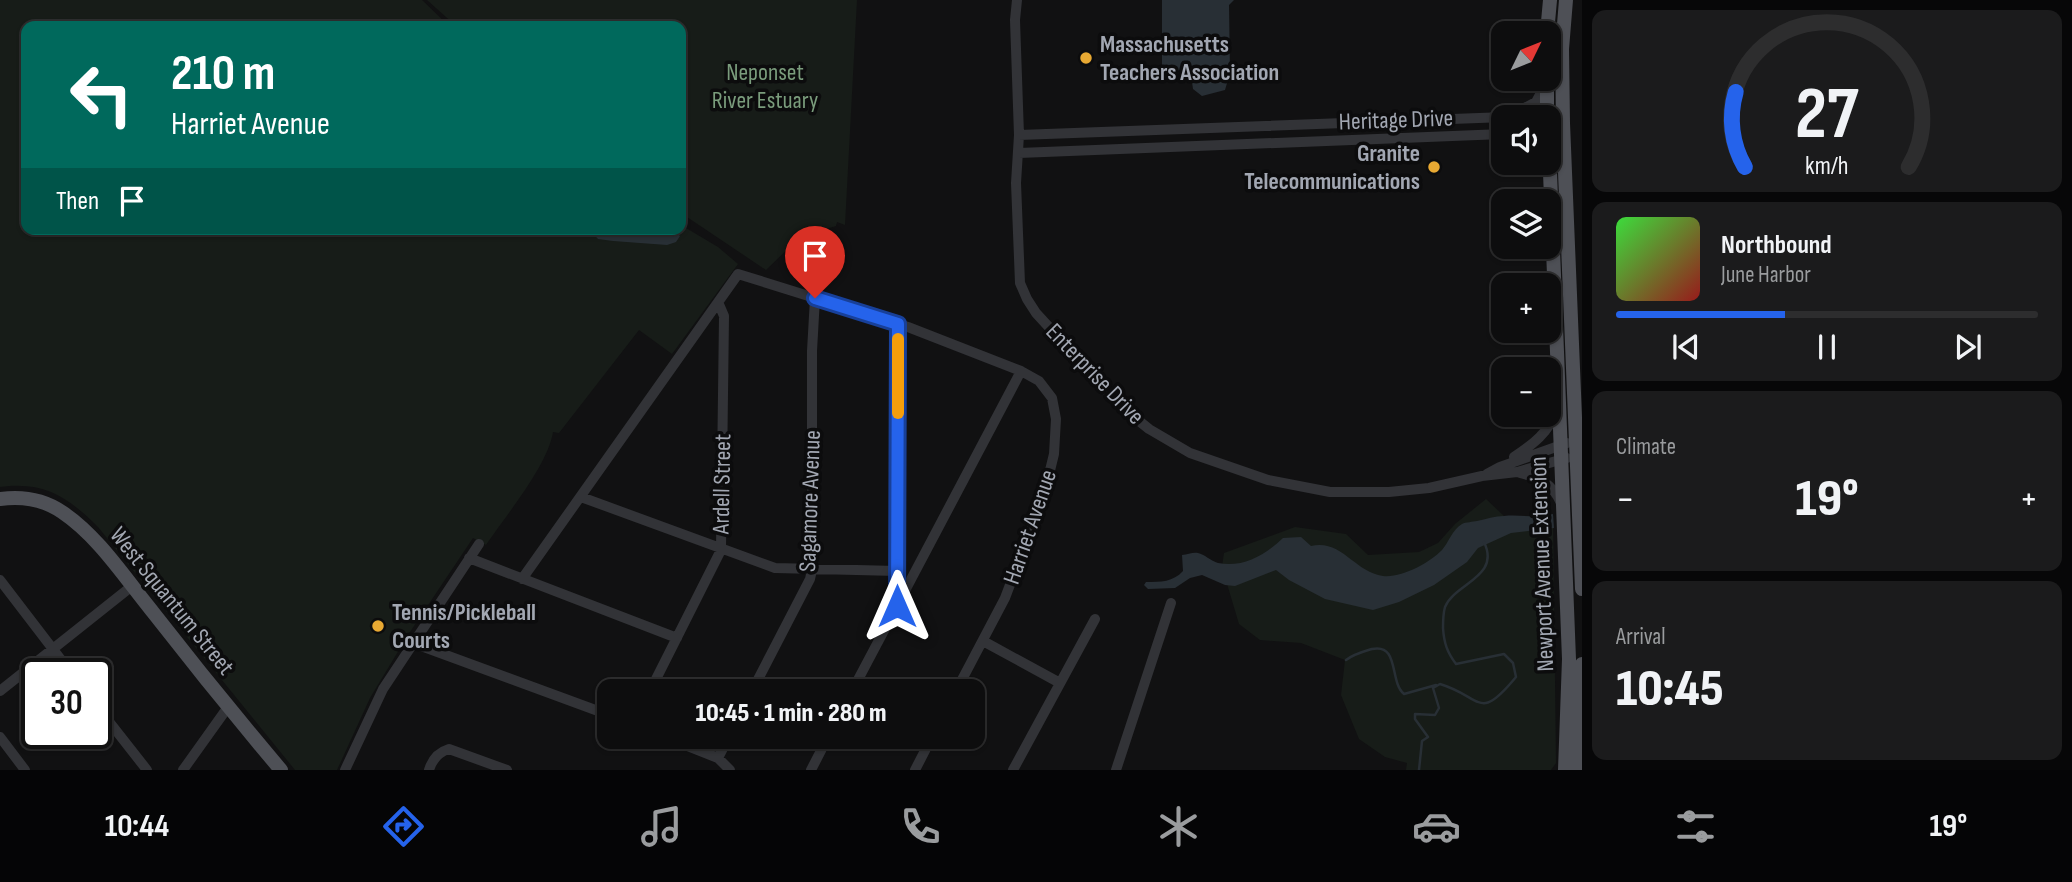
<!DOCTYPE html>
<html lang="en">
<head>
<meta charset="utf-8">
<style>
	:root { --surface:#0d0d0e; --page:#1b1b1c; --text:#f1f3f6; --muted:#9a9c9e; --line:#2d2d2e; --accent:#2563eb }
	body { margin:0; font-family:"Sofia Sans Condensed",sans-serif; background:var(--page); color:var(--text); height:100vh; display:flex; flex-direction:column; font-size:26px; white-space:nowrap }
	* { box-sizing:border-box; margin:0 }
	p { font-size:23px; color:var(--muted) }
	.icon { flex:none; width:38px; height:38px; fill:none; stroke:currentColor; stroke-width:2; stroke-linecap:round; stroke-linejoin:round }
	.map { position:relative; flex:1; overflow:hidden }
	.details { display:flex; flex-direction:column; gap:10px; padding:10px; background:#070708; width:490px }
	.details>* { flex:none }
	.guide { position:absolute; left:21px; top:21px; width:665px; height:214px; border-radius:14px; box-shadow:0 2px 5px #0004,0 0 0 2px var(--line); background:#00695c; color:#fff; overflow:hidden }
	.needle { width:46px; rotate:47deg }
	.buttons { position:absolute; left:1491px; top:21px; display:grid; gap:14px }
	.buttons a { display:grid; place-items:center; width:70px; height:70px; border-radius:14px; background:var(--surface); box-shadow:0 2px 5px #0004,0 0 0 2px var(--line); font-size:35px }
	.speed { position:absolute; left:21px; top:658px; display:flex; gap:14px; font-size:35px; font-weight:700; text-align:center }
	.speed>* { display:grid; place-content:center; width:91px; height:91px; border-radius:50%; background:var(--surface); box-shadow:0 2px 5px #0004,0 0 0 2px var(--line); line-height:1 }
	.speed .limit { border:4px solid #111; border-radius:10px; background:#fff; color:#111 }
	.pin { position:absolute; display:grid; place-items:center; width:60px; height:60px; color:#fff; margin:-72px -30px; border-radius:50% 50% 50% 0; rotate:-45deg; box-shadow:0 0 7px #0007 }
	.pin .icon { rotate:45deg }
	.me { position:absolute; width:77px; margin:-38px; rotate:0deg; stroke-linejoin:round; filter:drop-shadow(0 0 5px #0008) }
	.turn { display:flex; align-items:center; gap:24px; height:147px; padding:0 35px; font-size:32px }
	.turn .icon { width:91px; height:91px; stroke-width:2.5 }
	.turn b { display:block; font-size:49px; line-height:60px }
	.then { display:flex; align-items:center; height:66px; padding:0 35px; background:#0003; gap:14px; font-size:26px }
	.big { font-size:52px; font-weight:800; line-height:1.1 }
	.details .widget { flex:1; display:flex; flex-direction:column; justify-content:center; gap:10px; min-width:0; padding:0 24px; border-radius:14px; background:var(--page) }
	.details .dial { align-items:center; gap:0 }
	.dial svg { height:182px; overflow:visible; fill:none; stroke:var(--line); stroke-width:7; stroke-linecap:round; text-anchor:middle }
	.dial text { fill:var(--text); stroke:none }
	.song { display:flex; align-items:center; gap:21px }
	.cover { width:84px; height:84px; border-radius:10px; background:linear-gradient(135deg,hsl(120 70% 55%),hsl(0 70% 35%)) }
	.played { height:7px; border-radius:4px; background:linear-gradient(90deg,var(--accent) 40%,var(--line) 40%) }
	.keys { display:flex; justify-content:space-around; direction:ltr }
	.heat { display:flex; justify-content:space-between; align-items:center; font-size:38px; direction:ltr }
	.trip { position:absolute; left:597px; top:679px; width:388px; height:70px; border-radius:14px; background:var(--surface); box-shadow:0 2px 5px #0004,0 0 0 2px var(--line); font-weight:800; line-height:70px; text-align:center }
	.tabs { display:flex; height:112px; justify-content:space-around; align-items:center; background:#050506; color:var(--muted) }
	.tabs .icon { width:49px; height:49px }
	.tabs .selected { color:var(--accent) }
	.tabs b { font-size:32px; color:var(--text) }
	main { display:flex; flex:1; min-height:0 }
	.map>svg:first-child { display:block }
</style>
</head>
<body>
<main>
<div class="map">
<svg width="1582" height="770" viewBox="0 0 1582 770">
	<rect width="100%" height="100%" fill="#111112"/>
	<path fill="#171c18" d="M 0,0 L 422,0 L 449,26 L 26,26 L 26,229 L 681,229 L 681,225 L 718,247 L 738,264 L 672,354 L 639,330 L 559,433 L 553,432 C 548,465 505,517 486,545 L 473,538 L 408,635 L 370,698 L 337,770 L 295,770 L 98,527 C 68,497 44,481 0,487 Z
		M 427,0 L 857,0 L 845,225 L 837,222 L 836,226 L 800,237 L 766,270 L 681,213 L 681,26 L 456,26 Z
		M 1486,499 L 1504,516 L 1544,517 L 1553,514 L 1556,763 L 1551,770 L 1406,770 L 1407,763 L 1385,757 L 1359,739 L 1341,695 L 1345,660 L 1301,643 L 1260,640 L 1239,624 L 1222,567 L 1224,553 L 1295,527 L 1346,534 L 1368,555 L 1419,552 L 1438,543 L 1455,524 Z"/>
	<path fill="#282f35" d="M 1162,0 L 1234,0 L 1229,5 L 1230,73 L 1225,90 L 1202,96 L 1193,89 L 1192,82 L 1187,74 L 1179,77 L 1178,70 L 1171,70 L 1168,78 L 1162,76 Z
		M 582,229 L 672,229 L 680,236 L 676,242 L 667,245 L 613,241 L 598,239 L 590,230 Z
		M 1553,514 L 1554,528 L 1511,533 L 1478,548 L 1467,562 L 1434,585 L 1399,602 L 1373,610 L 1325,599 L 1289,580 L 1276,570 L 1235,586 L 1225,585 L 1202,575 L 1190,578 L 1175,588 L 1148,589 L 1144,585 L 1146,582 C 1161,582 1173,582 1183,571 L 1182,555 C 1188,555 1192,552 1198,553 C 1204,554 1211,561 1218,563 C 1243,568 1265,555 1283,538 L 1301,537 L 1311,546 C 1342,539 1354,572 1383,576 C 1402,578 1429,563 1442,550 C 1449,542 1452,530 1462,524 C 1466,522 1473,522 1477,521 C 1486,519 1495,516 1504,516 C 1520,514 1537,519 1553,514 Z"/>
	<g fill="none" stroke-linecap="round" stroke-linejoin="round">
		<path stroke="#282f35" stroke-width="2.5" d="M 1346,660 C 1354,654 1362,652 1372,649 C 1400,643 1389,682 1404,694 L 1436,685
			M 1419,770 L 1422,741 L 1428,737 L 1415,719 L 1415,714 L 1435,715 L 1439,708 L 1433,688 L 1440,684 C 1483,697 1478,723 1516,677 L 1513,663 L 1504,654 L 1456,664 C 1447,652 1444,643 1443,628 C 1443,621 1443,614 1445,607 C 1455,583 1501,577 1484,542"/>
		<path stroke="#323337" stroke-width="10" d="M 1017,0 L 1015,20 L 1019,135 L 1016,183 L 1020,283 L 1027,299 L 1036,313 L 1123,408 L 1149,429 L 1190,453 L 1268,480 L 1330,492 L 1389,492 L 1429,488 L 1482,476 L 1517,472 L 1567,458
			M 1515,113 L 1536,102 L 1545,85
			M 1549,132 L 1563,132
			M 1019,135 L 1563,115
			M 1019,153 L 1503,134
			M 1514,457 C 1532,445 1550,432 1556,410
			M 1520,473 C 1540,478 1552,483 1561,503
			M 1487,474 L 1500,467 L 1567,443
			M 581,497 L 775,568 L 897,571
			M 469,558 L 677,638
			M 522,579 L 738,274 L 908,327 L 1021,371 L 1039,381 L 1052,398 L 1056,419 L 1054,454 L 1044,495 L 1005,598 L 956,691
			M 0,580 L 72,674
			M 898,604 L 1021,371
			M 983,641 L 1060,683
			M 413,643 L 609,715
			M 0,691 L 132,586
			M 650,691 L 721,550 L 724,316 L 718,302
			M 752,691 L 810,579 L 812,570 L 812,351 L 815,298
			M 852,691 L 897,606 L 898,324
			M 96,705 L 147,770
			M 0,737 L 25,770
			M 665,737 L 718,758 L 730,770
			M 718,758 L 729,737
			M 183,770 L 228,707
			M 345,770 L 383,689 L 479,544
			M 429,770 C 432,760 439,752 449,749 L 507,770
			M 811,770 L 828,737
			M 915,770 L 932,737
			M 1013,770 L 1095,619
			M 1116,770 L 1171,603"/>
		<path stroke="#4e5056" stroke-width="14" d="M 1566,0 L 1562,49 L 1563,123 L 1582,589
			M 1547,33 L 1550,0
			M 1547,79 L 1547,117
			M 1549,147 L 1569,659 L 1565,770
			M 0,499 C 22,496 43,499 62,512 C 98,536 125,578 152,611 C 194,665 237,718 281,770
			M 1576,770 L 1582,664"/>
	</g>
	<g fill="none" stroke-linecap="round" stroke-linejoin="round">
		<g stroke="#184099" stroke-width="18">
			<path id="route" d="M 815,298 L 898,324 L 897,606"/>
		</g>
		<use href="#route" stroke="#2563eb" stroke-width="12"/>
		<path stroke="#f59e0b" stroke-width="12" d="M 898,413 L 898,339"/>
	</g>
	<g fill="#e8a933" stroke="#0c0c0d" stroke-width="2.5">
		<circle cx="1086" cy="58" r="7"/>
		<circle cx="1434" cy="167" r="7"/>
		<circle cx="378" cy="626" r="7"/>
	</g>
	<g text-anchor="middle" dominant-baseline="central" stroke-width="7" stroke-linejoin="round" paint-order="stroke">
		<g font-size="24" font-weight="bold" fill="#a2a7b2" stroke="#0c0c0d" text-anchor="start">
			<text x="1100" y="44">Massachusetts<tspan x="1100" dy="28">Teachers Association</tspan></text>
			<text x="1420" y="153" text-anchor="end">Granite<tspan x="1420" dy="28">Telecommunications</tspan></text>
			<text x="392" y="612">Tennis/Pickleball<tspan x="392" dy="28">Courts</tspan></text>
		</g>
		<g font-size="24" fill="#7a9c7c" stroke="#0c0c0d">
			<text x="765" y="72">Neponset<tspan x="765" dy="28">River Estuary</tspan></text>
		</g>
		<g font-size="24" fill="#a2a7b2" stroke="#0c0c0d">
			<text transform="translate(1396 120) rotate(-2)">Heritage Drive</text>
			<text transform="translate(1095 374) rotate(46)">Enterprise Drive</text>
			<text transform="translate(722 484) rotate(-89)">Ardell Street</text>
			<text transform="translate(810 501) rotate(-88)">Sagamore Avenue</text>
			<text transform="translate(1030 527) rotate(-71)">Harriet Avenue</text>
			<text transform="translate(1542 564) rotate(-92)">Newport Avenue Extension</text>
			<text transform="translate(172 601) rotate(51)">West Squantum Street</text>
		</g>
	</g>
</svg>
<div class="buttons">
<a><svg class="needle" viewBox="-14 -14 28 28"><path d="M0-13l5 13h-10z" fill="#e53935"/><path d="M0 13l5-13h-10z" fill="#9a9c9e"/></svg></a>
<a><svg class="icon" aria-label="sound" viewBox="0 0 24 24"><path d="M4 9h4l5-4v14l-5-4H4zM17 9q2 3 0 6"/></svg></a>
<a><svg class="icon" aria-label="layers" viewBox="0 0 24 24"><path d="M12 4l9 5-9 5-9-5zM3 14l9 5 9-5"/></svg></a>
<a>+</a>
<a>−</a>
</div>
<div class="speed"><div class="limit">30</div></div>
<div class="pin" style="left:815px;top:298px;background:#d93025"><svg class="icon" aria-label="arrive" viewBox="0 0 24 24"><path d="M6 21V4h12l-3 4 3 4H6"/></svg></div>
<svg class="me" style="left:897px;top:606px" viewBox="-20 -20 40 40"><path d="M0-17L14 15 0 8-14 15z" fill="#2563eb" stroke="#fff" stroke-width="4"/></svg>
<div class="trip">10:45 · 1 min · 280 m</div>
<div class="guide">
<div class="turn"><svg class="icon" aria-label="left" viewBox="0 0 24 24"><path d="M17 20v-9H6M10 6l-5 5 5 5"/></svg><div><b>210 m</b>Harriet Avenue</div></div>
<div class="then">Then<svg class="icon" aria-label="arrive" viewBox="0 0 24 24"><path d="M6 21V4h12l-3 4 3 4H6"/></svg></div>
</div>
</div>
<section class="details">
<div class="widget dial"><svg viewBox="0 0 100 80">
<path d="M14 69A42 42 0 1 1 86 69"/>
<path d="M14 69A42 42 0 0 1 10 36" stroke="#2563eb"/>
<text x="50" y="56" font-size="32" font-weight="700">27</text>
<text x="50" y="72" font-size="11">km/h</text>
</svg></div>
<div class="widget">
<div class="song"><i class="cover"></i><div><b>Northbound</b><p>June Harbor</p></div></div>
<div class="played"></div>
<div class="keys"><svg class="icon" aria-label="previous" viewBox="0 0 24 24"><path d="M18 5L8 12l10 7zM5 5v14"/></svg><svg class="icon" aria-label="pause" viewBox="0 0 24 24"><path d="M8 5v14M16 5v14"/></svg><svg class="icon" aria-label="next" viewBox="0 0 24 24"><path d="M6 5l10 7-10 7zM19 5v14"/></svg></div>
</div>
<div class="widget"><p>Climate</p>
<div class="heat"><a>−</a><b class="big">19°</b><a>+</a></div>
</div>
<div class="widget"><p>Arrival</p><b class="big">10:45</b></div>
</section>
</main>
<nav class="tabs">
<b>10:44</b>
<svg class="icon selected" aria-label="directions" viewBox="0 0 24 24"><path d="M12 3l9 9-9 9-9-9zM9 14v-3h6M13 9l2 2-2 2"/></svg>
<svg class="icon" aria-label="music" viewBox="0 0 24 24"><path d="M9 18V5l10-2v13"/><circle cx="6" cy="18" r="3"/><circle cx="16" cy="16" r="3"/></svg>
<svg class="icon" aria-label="phone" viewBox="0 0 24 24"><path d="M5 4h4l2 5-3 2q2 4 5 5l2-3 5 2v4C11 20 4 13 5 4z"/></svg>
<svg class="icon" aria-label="climate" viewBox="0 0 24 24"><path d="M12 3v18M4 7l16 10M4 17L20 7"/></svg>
<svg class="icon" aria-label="car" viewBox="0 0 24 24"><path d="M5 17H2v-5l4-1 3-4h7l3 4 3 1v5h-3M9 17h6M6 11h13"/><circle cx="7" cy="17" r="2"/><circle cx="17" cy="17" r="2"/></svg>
<svg class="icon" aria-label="filters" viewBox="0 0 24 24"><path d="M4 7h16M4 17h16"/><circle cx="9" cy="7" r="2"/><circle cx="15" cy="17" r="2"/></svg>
<b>19°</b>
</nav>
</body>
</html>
